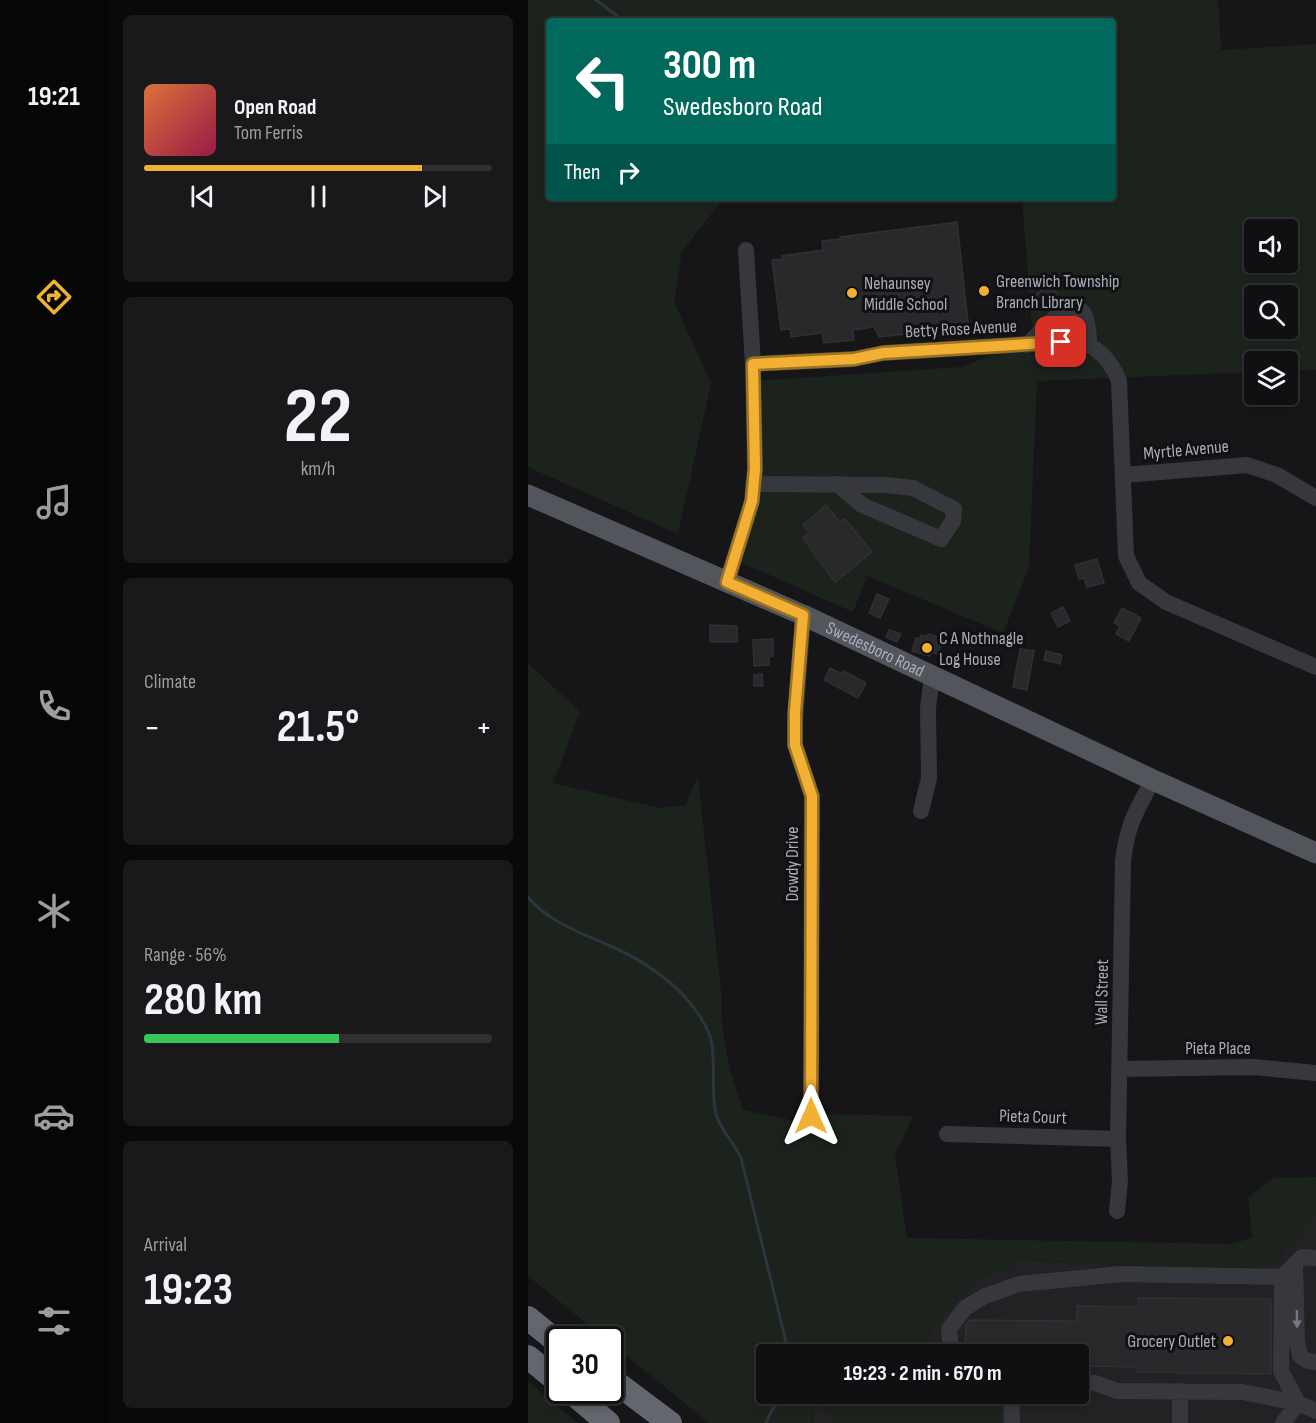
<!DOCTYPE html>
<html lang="en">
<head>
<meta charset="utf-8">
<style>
	:root { --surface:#101012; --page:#19191b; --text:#f1f3f6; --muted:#9c9d9f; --line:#303032; --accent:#f2b134 }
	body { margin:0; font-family:"Sofia Sans Condensed",sans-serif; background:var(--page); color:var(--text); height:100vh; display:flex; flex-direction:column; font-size:22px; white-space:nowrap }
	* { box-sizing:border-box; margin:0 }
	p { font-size:20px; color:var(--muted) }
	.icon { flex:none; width:33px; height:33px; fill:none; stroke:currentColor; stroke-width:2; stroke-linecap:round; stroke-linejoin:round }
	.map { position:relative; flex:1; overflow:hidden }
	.sheet { display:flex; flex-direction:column; gap:15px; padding:15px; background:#09090a; width:420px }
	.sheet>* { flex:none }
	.guide { position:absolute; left:18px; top:18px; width:570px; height:183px; border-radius:6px; box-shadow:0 3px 9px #0003,0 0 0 2px var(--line); background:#00695c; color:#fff; overflow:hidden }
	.fabs { position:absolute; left:716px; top:219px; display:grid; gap:12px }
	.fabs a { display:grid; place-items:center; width:54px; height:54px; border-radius:6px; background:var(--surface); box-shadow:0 3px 9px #0003,0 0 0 2px var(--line); font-size:30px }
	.speed { position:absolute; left:18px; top:1326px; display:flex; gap:12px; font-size:30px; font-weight:700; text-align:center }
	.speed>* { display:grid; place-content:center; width:78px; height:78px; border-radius:50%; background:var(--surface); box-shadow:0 3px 9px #0003,0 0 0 2px var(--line); line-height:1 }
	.speed .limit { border:3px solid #111; border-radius:9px; background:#fff; color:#111 }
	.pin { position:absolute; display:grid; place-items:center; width:51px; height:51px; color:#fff; margin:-26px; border-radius:12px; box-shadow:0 3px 9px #0006 }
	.me { position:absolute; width:66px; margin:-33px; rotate:0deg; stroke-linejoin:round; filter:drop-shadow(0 0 4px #0008) }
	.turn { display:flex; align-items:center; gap:21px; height:126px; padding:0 18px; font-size:27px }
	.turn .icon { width:78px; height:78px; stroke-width:2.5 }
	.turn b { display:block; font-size:42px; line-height:51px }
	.then { display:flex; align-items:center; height:57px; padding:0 18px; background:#0003; gap:12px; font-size:22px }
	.big { font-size:45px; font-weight:700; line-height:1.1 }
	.sheet .widget { flex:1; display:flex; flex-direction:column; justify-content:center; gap:9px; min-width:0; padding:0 21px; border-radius:9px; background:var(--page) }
	.sheet .dial { align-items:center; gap:0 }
	.dial b { font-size:78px; line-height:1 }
	.song { display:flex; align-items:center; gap:18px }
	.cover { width:72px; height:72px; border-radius:9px; background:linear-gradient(135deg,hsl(20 70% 55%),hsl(340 70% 35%)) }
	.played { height:6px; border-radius:3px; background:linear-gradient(90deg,var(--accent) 80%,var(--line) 80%) }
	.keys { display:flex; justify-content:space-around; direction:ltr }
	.heat { display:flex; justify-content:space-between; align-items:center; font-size:33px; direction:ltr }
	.charge { height:9px; border-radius:4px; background:linear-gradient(90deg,#34c759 56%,var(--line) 0) }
	.trip { position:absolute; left:228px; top:1344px; width:333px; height:60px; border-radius:6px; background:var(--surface); box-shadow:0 3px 9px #0003,0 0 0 2px var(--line); font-weight:700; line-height:60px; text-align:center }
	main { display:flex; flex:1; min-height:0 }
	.menu { display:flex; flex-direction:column; width:108px; justify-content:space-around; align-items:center; background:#060607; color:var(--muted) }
	.menu .icon { width:42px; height:42px }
	.menu .selected { color:var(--accent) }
	.menu b { font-size:27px; color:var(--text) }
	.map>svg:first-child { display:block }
</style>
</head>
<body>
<main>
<nav class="menu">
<b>19:21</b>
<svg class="icon selected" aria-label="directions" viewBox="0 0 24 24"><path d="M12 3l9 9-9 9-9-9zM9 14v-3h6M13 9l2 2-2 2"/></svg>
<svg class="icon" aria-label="music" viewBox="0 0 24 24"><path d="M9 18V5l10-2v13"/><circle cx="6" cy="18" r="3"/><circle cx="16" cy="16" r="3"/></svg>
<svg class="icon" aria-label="phone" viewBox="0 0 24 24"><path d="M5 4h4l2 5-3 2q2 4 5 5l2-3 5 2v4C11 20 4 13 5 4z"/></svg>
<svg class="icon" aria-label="climate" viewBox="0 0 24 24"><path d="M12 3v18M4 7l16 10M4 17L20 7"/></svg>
<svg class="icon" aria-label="car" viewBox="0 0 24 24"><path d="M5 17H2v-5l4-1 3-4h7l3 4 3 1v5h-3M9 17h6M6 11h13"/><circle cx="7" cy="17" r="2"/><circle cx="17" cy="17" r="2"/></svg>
<svg class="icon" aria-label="filters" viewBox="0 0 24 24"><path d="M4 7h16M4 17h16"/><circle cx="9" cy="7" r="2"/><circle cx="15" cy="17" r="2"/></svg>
</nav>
<section class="sheet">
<div class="widget">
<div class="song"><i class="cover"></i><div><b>Open Road</b><p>Tom Ferris</p></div></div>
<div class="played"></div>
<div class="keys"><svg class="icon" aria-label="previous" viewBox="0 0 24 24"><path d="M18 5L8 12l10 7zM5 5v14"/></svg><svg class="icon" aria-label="pause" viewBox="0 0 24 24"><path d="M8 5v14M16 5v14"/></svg><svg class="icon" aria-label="next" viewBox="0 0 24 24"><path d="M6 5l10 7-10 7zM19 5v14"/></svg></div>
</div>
<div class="widget dial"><b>22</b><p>km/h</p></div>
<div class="widget"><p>Climate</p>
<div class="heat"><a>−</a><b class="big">21.5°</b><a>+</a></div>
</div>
<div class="widget"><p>Range · 56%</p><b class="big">280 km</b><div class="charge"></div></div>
<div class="widget"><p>Arrival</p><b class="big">19:23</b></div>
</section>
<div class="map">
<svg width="788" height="1423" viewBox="0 0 788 1423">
	<rect width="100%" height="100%" fill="#161618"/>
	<path fill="#222225" d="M 788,1215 L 788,1423 L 285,1423 L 285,1394 L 550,1394 L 550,1354 L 317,1354 L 464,1258 L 735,1273 Z"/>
	<path fill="#1c231d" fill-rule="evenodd" d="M 0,0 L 690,0 L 693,50 L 788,44 L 788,370 L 759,371 L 759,362 L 726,362 L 726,372 L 509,381 L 501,567 L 475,633 L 339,576 L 325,612 L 208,560 L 228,487 L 228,381 L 433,367 L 505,340 L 494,198 L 585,198 L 585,21 L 21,21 L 21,198 L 196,198 L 154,251 L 146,302 L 183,383 L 150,534 L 0,467 ZM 726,230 L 759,230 L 759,262 L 726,262 ZM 726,296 L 759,296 L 759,328 L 726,328 Z
		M 0,663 L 52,712 L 25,783 L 132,808 L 157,805 L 170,776 L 194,1000 C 192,1039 203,1074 215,1110 L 292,1126 L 294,1114 L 385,1116 L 367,1155 L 379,1238 L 703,1244 L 724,1238 L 720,1197 L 746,1178 L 788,1177 L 788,1215 L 735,1273 L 491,1259 C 481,1275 469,1269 455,1278 C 426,1297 407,1328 386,1354 L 238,1354 L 238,1394 L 473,1394 L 473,1423 L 305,1423 L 304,1419 L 285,1400 L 284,1423 L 181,1423 L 83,1343 L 82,1340 L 78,1339 L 0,1276 Z
		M 0,1382 L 50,1423 L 0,1423 Z"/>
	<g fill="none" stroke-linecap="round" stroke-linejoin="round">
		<path stroke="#2c353c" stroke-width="3" d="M 68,0 L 96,21
			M 0,897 C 18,920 52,933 78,944 C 113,959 147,981 169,1012 C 174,1019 179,1028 182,1036 C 189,1057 182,1091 188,1114 C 192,1130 206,1142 213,1158 L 261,1354
			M 238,1423 L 244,1410 L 257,1394"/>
	</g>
	<path fill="#29292c" stroke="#303034" stroke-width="1.5" d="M 429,222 L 441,332 L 412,335 L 407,324 L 385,327 L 387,333 L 351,337 L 346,327 L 325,330 L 326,340 L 296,343 L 294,333 L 263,337 L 262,329 L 253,330 L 244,260 L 254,259 L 254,256 L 295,250 L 294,241 L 312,239 L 312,237 Z
		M 522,284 L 529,294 L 512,307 L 505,297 Z
		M 298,505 L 312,522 L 317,519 L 344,552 L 307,582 L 275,538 L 281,533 L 275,525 Z
		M 569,559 L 576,583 L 559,587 L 556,578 L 551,579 L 547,565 Z
		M 349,594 L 361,599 L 352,618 L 341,613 Z
		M 535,607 L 542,621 L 530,627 L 523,613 Z
		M 594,608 L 613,618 L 601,641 L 588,634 L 592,626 L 586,623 Z
		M 182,625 L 209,626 L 209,642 L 182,642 Z
		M 361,630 L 373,634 L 369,642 L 358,637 Z
		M 400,634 L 410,637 L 408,643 L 413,645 L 410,654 L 403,652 L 402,656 L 384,651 L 388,638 L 392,638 L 393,635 L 399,637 Z
		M 245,639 L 245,656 L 241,657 L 241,665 L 226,666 L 225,640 Z
		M 492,649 L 506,651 L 499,690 L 485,687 Z
		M 518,651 L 534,655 L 532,664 L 516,660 Z
		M 302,668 L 314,674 L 316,671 L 338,683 L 330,698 L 296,680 Z
		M 234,674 L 235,686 L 226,686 L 226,675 Z
		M 610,1298 L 743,1299 L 743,1374 L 609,1372 L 610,1367 L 550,1366 L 550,1354 L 437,1354 L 438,1325 L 441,1320 L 549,1321 L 549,1306 L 610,1307 Z"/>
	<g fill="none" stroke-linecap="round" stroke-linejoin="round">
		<path stroke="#37383d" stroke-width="16" d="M 218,250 L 225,364
			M 499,345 C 524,320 560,276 561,344
			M 596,475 L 719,465 L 749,475 L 788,498
			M 225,484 L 358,485 L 385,488 L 426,509 L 425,521 L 413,539 L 334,505 L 309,484
			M 199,582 L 224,501 L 227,469 L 225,364 L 326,359 L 355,353 L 550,341 C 571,347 583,361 591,381 L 598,556 L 611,583 L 638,602 L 788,667
			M 275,615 L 267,723 L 267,745 L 284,796 L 283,1116
			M 393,811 L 401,778 L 400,708 L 404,676
			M 592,1069 L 725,1067 L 788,1073
			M 419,1134 L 590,1139
			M 589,1211 L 592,1180 L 590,1139 L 595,861 C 599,825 608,811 625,780
			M 767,1264 L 769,1341 L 772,1356 L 780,1361 L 788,1362
			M 423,1354 L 421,1329 L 437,1308 L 457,1296 L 491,1284 L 594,1274 L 754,1277
			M 550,1382 L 567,1383 L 589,1391 L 714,1392 L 770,1403 L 788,1411
			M 652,1391 L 652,1423
			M 483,1394 L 484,1423
			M 755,1423 L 770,1403 L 753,1371 L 754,1277 L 774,1257 L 788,1258"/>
		<path stroke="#53555c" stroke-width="21" id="s1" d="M 0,495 L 275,615 L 625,780 L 788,853"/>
		<path stroke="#63666e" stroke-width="24" d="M 0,1318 L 32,1344
			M 0,1357 L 32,1383
			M 82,1378 L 142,1423
			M 41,1390 L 80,1423"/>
	</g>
	<defs><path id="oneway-solid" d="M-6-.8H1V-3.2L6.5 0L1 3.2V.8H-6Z" transform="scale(1.5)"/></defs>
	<use fill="#757881" href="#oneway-solid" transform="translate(769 1319) rotate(89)"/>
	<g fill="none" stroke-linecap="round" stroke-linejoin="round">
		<g stroke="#9d7322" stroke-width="15">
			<path id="route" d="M 283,1116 L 284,796 L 267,745 L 267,712 L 275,615 L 199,582 L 224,501 L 227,469 L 225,364 L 326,359 L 355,353 L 533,342"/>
		</g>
		<use href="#route" stroke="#f2b134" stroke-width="10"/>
	</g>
	<g fill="#f2b134" stroke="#111113" stroke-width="2">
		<circle cx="456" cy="291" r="6"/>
		<circle cx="324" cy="293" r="6"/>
		<circle cx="399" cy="648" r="6"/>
		<circle cx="700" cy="1341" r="6"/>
	</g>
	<g text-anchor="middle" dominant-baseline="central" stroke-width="6" stroke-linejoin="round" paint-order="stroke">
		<g font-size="18" fill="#a8adb8" stroke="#111113" text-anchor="start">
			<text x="468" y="281">Greenwich Township<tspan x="468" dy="21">Branch Library</tspan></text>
			<text x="336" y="283">Nehaunsey<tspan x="336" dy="21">Middle School</tspan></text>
			<text x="411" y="638">C A Nothnagle<tspan x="411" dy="21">Log House</tspan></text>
			<text x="688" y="1341" text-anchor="end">Grocery Outlet</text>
		</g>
		<g font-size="18" fill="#a8adb8" stroke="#111113">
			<text transform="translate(433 329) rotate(-3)">Betty Rose Avenue</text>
			<text transform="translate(658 450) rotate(-5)">Myrtle Avenue</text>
			<text stroke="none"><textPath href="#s1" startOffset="380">Swedesboro Road</textPath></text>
			<text transform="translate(264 864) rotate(-90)">Dowdy Drive</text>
			<text transform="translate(574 992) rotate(-89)">Wall Street</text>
			<text x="690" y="1048">Pieta Place</text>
			<text transform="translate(505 1117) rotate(2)">Pieta Court</text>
		</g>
	</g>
</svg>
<div class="fabs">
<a><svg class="icon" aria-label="sound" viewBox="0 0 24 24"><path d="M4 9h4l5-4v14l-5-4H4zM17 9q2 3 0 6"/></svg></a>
<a><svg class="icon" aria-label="search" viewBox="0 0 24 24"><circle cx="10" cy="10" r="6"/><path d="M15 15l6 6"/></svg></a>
<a><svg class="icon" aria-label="layers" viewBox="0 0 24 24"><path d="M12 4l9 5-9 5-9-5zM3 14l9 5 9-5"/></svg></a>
</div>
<div class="speed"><div class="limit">30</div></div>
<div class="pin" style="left:533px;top:342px;background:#d93025"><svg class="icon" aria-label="arrive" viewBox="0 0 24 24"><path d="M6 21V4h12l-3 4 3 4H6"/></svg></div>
<svg class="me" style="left:283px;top:1116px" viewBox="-20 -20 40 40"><path d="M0-17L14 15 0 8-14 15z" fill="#f2b134" stroke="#fff" stroke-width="4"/></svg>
<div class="trip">19:23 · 2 min · 670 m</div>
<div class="guide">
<div class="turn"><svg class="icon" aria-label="left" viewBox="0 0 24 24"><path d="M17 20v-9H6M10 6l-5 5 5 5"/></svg><div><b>300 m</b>Swedesboro Road</div></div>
<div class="then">Then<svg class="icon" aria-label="right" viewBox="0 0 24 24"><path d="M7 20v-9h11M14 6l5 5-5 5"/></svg></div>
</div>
</div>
</main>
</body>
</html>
